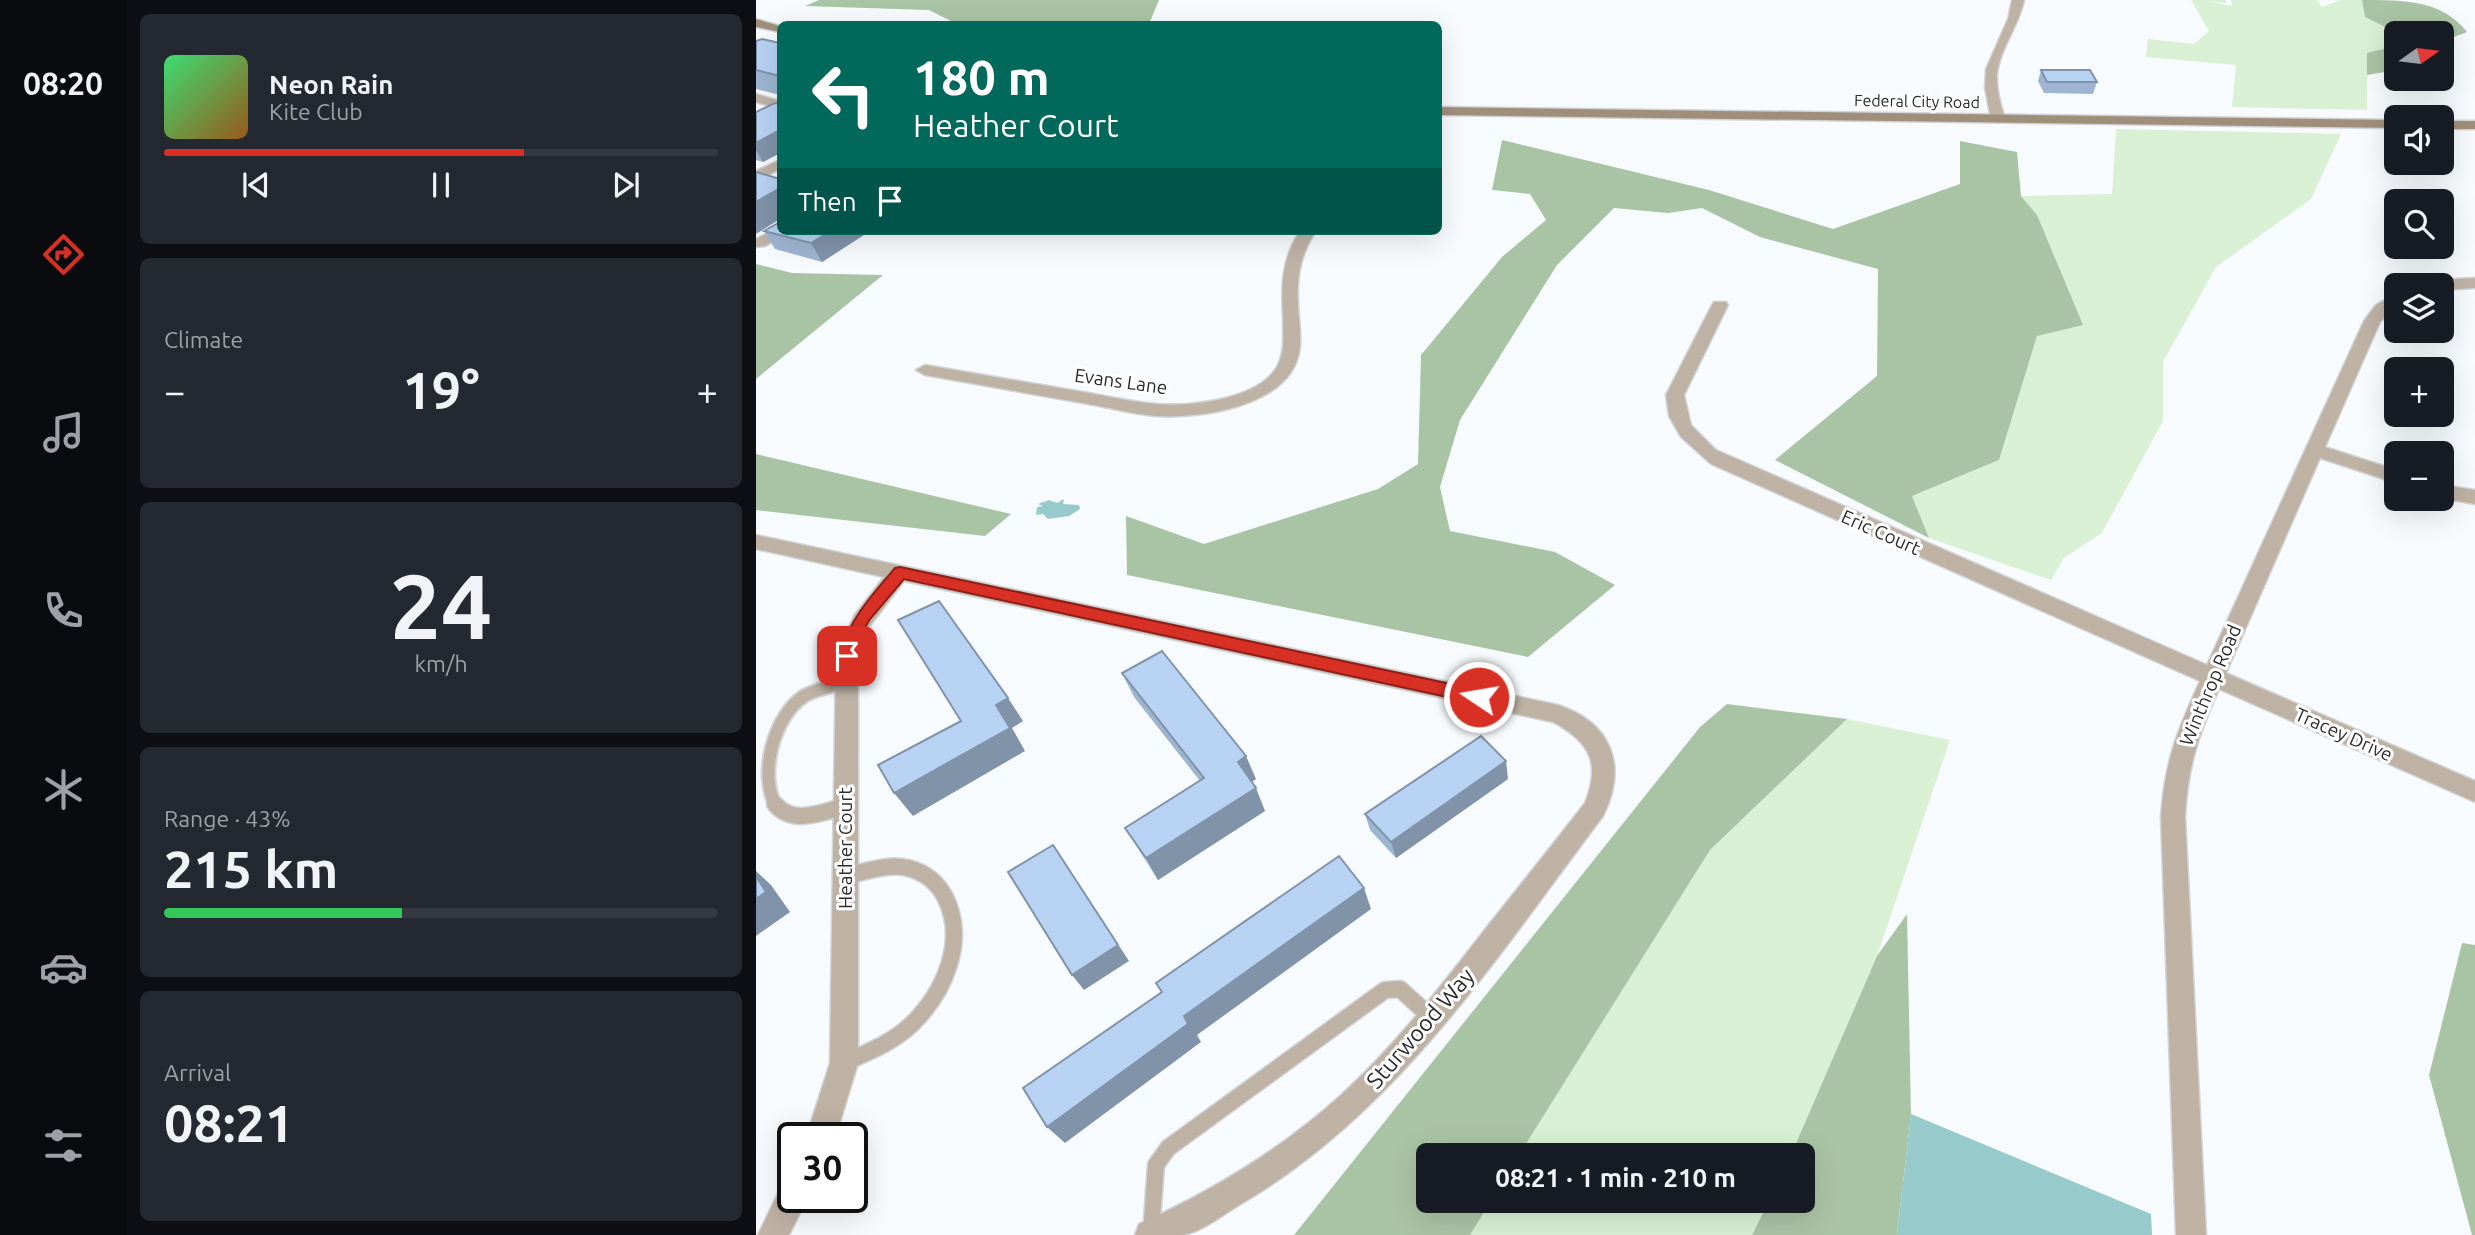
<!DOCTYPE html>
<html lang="en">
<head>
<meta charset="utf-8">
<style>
	:root { --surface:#171b24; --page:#242831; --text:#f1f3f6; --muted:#9ea1a6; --line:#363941; --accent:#d93025 }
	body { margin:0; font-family:Ubuntu,sans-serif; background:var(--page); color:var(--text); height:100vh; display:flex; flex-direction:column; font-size:26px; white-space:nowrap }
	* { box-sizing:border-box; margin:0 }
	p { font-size:23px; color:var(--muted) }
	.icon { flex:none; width:38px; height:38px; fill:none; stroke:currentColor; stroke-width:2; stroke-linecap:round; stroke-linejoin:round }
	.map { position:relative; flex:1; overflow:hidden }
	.details { display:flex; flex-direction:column; gap:14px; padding:14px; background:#0d0f14; width:630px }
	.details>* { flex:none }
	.hud { position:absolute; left:21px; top:21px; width:665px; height:214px; border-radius:10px; box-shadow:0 7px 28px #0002; background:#00695c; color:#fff; overflow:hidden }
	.needle { width:46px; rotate:76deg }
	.buttons { position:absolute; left:1628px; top:21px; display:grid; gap:14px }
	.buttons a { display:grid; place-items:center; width:70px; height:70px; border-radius:10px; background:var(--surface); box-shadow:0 7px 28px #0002; font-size:35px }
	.speed { position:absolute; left:21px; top:1122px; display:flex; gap:14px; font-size:35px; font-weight:700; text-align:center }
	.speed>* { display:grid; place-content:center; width:91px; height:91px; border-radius:50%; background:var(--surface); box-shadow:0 7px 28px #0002; line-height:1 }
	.speed .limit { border:4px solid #111; border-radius:10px; background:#fff; color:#111 }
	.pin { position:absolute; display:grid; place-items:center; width:60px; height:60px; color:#fff; margin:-30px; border-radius:14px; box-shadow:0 4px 10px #0006 }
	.me { position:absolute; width:77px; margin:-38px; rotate:282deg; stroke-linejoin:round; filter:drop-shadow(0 0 5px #0008) }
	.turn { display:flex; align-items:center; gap:24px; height:147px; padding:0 21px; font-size:32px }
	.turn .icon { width:91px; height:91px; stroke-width:2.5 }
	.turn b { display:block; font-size:49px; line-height:60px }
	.then { display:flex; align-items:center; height:66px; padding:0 21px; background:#0003; gap:14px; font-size:26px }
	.big { font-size:52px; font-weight:700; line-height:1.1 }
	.details .card { flex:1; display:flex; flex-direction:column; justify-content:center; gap:10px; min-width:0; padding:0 24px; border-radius:10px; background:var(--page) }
	.details .dial { align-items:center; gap:0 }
	.dial b { font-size:91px; line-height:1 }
	.song { display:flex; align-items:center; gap:21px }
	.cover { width:84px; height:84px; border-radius:10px; background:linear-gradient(135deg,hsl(140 70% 55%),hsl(30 70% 35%)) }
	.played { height:7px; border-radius:4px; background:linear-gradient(90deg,var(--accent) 65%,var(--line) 65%) }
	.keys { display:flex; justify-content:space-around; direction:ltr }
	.heat { display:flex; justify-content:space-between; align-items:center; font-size:38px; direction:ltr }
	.charge { height:10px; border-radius:5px; background:linear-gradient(90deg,#34c759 43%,var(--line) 0) }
	.trip { position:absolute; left:660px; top:1143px; width:399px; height:70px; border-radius:10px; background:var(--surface); box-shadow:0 7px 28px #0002; font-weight:700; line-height:70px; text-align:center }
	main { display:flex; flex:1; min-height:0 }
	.dock { display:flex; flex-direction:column; width:126px; justify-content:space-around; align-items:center; background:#090b0e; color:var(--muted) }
	.dock .icon { width:49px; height:49px }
	.dock .selected { color:var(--accent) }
	.dock b { font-size:32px; color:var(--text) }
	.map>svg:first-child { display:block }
</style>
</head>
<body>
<main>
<nav class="dock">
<b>08:20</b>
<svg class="icon selected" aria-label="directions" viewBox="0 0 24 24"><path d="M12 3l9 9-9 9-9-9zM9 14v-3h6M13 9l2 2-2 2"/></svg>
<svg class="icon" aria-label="music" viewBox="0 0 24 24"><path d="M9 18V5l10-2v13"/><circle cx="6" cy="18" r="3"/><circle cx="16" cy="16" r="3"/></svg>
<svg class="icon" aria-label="phone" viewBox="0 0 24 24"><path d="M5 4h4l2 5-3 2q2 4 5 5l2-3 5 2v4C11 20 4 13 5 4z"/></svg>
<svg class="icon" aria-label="climate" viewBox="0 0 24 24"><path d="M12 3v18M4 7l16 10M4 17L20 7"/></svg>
<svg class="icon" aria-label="car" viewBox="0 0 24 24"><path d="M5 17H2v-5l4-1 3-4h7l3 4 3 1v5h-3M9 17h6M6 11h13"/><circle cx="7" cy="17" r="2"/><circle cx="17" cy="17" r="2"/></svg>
<svg class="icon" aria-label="filters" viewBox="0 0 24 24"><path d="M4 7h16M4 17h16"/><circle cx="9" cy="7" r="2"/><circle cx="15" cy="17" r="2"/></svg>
</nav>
<section class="details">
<div class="card">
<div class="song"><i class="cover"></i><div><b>Neon Rain</b><p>Kite Club</p></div></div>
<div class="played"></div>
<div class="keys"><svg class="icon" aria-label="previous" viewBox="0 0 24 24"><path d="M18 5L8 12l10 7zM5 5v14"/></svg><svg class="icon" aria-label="pause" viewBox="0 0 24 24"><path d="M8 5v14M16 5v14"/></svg><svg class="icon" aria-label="next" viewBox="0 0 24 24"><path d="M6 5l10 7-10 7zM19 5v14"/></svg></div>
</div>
<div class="card"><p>Climate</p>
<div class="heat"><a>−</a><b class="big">19°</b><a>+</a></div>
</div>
<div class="card dial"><b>24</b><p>km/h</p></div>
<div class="card"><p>Range · 43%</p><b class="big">215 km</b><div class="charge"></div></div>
<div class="card"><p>Arrival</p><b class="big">08:21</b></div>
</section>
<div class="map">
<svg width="1719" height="1235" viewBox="0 0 1719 1235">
	<rect width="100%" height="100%" fill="#f8fbfe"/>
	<path fill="#d9f0d5" d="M 1435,0 L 1470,0 L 1470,3 L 1451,1 L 1476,6 L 1475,0 L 1561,0 L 1566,7 L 1585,0 L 1606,0 L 1609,17 L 1641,33 L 1640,46 L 1611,53 L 1611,110 L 1476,107 L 1480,65 L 1390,57 L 1392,39 L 1438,44 L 1453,31 Z
		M 1360,129 L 1585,134 L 1555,199 L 1460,267 L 1407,362 L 1407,421 L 1346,533 L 1308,558 L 1295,580 L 1173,538 L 1156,496 L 1243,460 L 1281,336 L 1281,215 L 1265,196 L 1356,194 Z
		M 1091,719 L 1194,740 L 1121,956 L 1035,1155 L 763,1155 L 954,850 Z
		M 735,1201 L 1013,1201 L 996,1235 L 714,1235 Z"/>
	<path fill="#a9c4a4" d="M 63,0 L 403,0 L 393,24 L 201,24 L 173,10 L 49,6 Z
		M 1606,0 C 1649,0 1686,0 1711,32 L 1685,42 L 1685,33 L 1641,33 L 1609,17 Z
		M 1640,46 L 1640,70 L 1611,75 L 1611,53 Z
		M 746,140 L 953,190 L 1077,229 L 1204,184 L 1204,141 L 1261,152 L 1265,196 L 1281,215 L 1327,325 L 1281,336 L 1243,460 L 1156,496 L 1173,538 L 1019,460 L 1121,376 L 1122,269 L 1004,237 L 946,208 L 912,213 L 858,208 L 801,265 L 704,420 L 684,487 L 694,531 L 799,552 L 859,585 L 772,657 L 371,575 L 370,516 L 448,544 L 622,489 L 662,464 L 665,355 L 746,257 L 790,220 L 774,194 L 736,190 Z
		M 0,264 L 36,273 L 127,275 L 0,379 Z
		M 0,454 L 255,514 L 229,536 L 0,510 Z
		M 971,704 L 1091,719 L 954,850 L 763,1155 L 672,1155 L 672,1200 L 735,1201 L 714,1235 L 538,1235 L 944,727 Z
		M 1151,914 L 1155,1114 L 1141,1235 L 996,1235 L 1013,1201 L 1046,1200 L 1046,1155 L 1035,1155 L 1121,956 Z
		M 1706,943 L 1719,945 L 1719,1235 L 1716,1235 L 1673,1075 Z"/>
	<path fill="#97cacb" d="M 308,499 L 307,504 L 323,505 L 324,509 L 313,516 L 292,519 L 287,514 L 280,515 L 281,507 L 287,506 L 282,504 L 293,500 L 301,503 Z
		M 1155,1114 L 1395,1214 L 1396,1235 L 1141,1235 Z"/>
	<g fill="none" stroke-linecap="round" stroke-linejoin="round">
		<g stroke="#d3d6d9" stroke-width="16">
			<path id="lane-far1" d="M 20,806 C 2,774 18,716 48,696 C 60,689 77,686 90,682"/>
		</g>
		<g stroke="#d3d6d9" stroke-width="19">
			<path id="lane" d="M 19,804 C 37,826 67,812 90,806
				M 88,1063 C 112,1052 138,1042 157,1023 C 189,991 211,940 189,897 C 181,882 168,872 152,868 C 132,863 109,872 89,876
				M 395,1233 L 400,1165 L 412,1148 L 629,990 L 644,989 L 676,1018"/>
		</g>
		<g stroke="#d3d6d9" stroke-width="3">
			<path id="street" d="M 1256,0 L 1268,0 C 1263,26 1244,48 1241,74 C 1240,90 1245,105 1249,119 L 1242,123 L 1235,119 L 1229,88 L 1230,69 L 1252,19 Z
				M 0,94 L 24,101 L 24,109 L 0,102 Z
				M 24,160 L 24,169 L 0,181 L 0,171 Z
				M 24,227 L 24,231 L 33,231 L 30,234 L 9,246 L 0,247 L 0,239 Z
				M 544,231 L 560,231 C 541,259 540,285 543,318 C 544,331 546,347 541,360 C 525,407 443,419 400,416 C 376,414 351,407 327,403 C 274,394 222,384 169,375 L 160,370 L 169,365 C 222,374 274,383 327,392 C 351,396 376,402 400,404 C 435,407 511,399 524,360 C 529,346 527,331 527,317 C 525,285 526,258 544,231 Z
				M 1719,278 L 1719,288 L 1685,290 L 1685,285 L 1674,285 L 1682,280 Z
				M 1640,294 L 1640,306 L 1624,322 L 1569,447 L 1640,470 L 1640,483 L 1564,458 L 1470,673 L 1719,781 L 1719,802 L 1463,689 C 1442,736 1432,765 1429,817 L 1450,1235 L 1420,1235 L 1405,817 C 1409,760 1421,732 1444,681 L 955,464 L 925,437 L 913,416 L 910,395 L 956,305 L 958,302 L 970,302 L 972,305 L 928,395 L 935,425 L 960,450 L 1451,665 L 1608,321 L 1620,305 Z
				M 1685,485 L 1719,490 L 1719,504 L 1685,498 Z
				M 0,535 L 802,705 C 856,723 872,766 847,816 C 740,958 640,1114 483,1205 C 467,1215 445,1232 427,1235 C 412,1235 394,1235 379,1235 L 383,1224 C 456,1191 524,1150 584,1096 C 638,1047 682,990 727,932 C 761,889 795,847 829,803 C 845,763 834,742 797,722 L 148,581 L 113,627 L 102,656 L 102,1063 L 79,1138 L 50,1138 L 74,1063 L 80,656 L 98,616 L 128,577 L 0,549 Z
				M 37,1181 L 37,1197 L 52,1197 L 33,1235 L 2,1235 L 26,1185 Z"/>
		</g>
		<g stroke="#d3d6d9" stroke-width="3">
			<path id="secondary" d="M 0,19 L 24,26 L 24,32 L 0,27 Z
				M 682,107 L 1640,120 L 1640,128 L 682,115 Z
				M 1685,121 L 1719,121 L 1719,129 L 1685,129 Z"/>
		</g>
		<use href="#lane-far1" stroke="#bdb2a4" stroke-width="12"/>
		<use href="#lane" stroke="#bdb2a4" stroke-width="16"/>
		<use href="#street" fill="#bdb2a4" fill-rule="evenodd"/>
		<use href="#secondary" fill="#9f8f7a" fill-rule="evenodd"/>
	</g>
	<path fill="#9db5d0" d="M 0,41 L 24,43 L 24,95 L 0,89 Z
		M 1285,70 L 1341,82 L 1337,94 L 1288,93 L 1282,81 Z
		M 24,104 L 24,153 L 7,162 L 0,160 L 0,112 Z
		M 8,231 L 114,231 L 66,262 L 19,249 Z
		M 366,673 L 500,779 L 495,782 L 509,811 L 402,880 L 369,828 L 444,781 L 378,697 Z
		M 752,779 L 640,858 L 614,830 L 609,814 Z"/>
	<path fill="#8093a9" d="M 24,130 L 24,153 L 7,162 L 0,150 L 0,143 Z
		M 24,188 L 24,219 L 0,234 L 0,202 Z
		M 75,231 L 114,231 L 66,262 L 55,243 Z
		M 252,698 L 267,721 L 256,728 L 269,751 L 157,816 L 138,793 L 240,705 Z
		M 490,756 L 500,779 L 491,785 L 482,762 Z
		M 750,761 L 752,779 L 640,858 L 635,842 Z
		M 500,788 L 509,811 L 402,880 L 390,858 Z
		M 297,845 L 373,961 L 328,990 L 316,975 Z
		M 0,871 L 15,885 L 34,912 L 0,936 Z
		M 608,888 L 615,909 L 441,1035 L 445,1042 L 309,1143 L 291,1127 L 428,1016 Z"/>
	<path fill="#b7d2f2" stroke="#8093a9" stroke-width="2" d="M 6,39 L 24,43 L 24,76 L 0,70 L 0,41 Z
		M 1285,70 L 1334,70 L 1341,82 L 1291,82 Z
		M 19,103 L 24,104 L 24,130 L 0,143 L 0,112 Z
		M 0,172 L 24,179 L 24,188 L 0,202 Z
		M 24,222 L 24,231 L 75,231 L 55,243 L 8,231 Z
		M 183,601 L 252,698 L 240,705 L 254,728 L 138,793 L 122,765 L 205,721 L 142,620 Z
		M 406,651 L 490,756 L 482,762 L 500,788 L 390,858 L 369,828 L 448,778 L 366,673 Z
		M 725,736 L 750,761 L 635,842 L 609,814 Z
		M 297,845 L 362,945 L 316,975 L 252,872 Z
		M 583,856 L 608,888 L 428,1016 L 432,1024 L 291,1127 L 267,1088 L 406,992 L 400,983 Z
		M 0,876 L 10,892 L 0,899 Z"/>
	<path fill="#d93025" stroke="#8d1f18" stroke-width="2" d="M 144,567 L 723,690 L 729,692 L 731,697 L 729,702 L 723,704 L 148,579 L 114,619 L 104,636 L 97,661 L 85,661 L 83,656 C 93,620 115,596 139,568 Z"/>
	<g text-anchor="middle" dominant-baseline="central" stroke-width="6" stroke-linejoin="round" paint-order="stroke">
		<g font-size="16" fill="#2c2d2e" stroke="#fff">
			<text transform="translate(1161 101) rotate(1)">Federal City Road</text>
		</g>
		<g font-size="19" fill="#2c2d2e" stroke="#fff">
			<text transform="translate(365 381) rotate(8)">Evans Lane</text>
			<text transform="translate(1125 532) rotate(24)">Eric Court</text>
			<text transform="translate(1454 685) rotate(-67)">Winthrop Road</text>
			<text transform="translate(1588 734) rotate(24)">Tracey Drive</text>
			<text transform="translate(89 848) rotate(-90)">Heather Court</text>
		</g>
		<g font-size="23" fill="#2c2d2e" stroke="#fff">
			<text transform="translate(664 1028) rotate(-49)">Sturwood Way</text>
		</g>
	</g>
</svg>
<div class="buttons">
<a><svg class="needle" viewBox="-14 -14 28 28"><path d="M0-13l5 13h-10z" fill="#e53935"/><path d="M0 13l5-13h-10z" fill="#9ea1a6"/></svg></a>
<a><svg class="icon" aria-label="sound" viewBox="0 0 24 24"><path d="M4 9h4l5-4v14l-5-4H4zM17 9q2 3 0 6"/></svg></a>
<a><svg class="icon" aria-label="search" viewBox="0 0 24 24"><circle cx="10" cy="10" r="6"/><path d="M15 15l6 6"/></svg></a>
<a><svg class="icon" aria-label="layers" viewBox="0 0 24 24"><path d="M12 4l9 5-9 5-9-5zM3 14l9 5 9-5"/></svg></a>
<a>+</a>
<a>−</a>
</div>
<div class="speed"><div class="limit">30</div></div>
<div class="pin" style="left:91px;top:656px;background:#d93025"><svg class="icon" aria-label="arrive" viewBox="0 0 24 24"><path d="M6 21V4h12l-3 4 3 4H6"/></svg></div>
<svg class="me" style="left:723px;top:697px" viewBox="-20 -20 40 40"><circle r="17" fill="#d93025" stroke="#fff" stroke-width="3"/><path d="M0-11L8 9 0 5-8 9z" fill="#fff"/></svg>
<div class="trip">08:21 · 1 min · 210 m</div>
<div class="hud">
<div class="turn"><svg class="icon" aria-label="left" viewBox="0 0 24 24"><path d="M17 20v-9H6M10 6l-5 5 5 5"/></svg><div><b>180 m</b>Heather Court</div></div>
<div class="then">Then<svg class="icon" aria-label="arrive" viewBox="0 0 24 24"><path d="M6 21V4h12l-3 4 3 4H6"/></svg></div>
</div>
</div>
</main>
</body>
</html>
